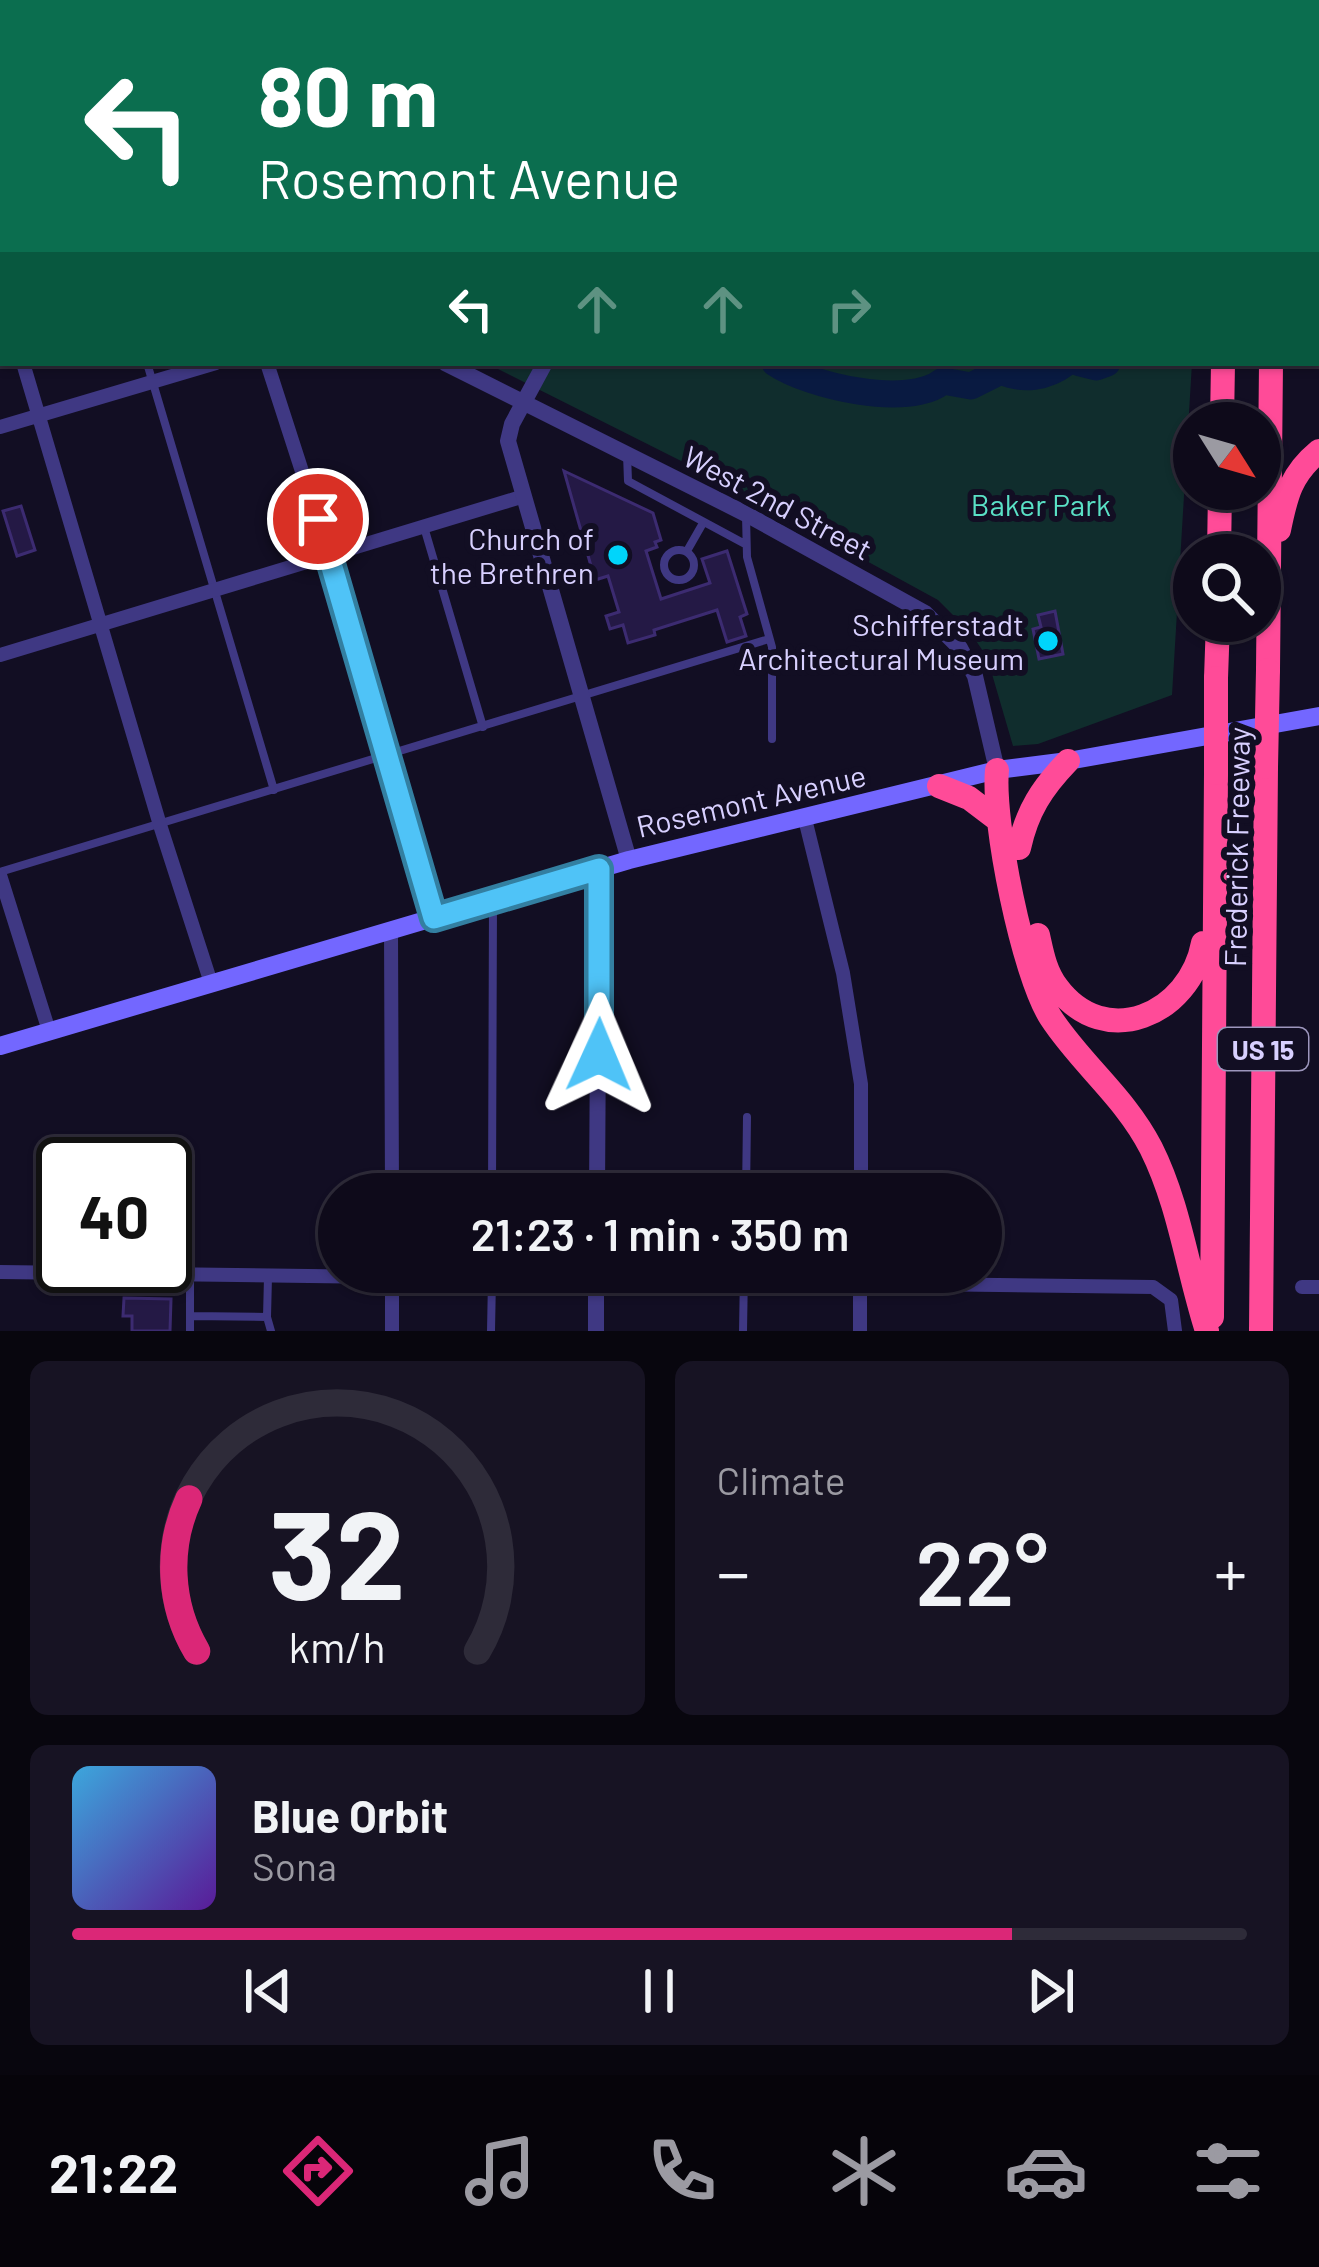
<!DOCTYPE html>
<html lang="en">
<head>
<meta charset="utf-8">
<style>
	:root { --surface:#0e0a1a; --page:#171323; --text:#f1f3f6; --muted:#9b9aa2; --line:#2e2b39; --accent:#db2777 }
	body { margin:0; font-family:Barlow,sans-serif; background:var(--page); color:var(--text); height:100vh; display:flex; flex-direction:column; font-size:45px; white-space:nowrap }
	* { box-sizing:border-box; margin:0 }
	p { font-size:39px; color:var(--muted) }
	.icon { flex:none; width:66px; height:66px; fill:none; stroke:currentColor; stroke-width:2; stroke-linecap:round; stroke-linejoin:round }
	.map { position:relative; height:1331px; overflow:hidden }
	.sheet { display:flex; flex-direction:column; gap:30px; padding:30px; background:#08060e; flex:1 }
	.sheet>* { flex:none }
	.hud { position:absolute; left:0px; top:0px; width:1320px; height:366px; box-shadow:0 3px 9px #0004,0 0 0 3px var(--line); background:#0b6e4f; color:#fff; overflow:hidden }
	.needle { width:78px; rotate:127deg }
	.fabs { position:absolute; left:1173px; top:402px; display:grid; gap:24px }
	.fabs a { display:grid; place-items:center; width:108px; height:108px; border-radius:50%; background:var(--surface); box-shadow:0 3px 9px #0004,0 0 0 3px var(--line); font-size:60px }
	.speed { position:absolute; left:36px; top:1137px; display:flex; gap:24px; font-size:60px; font-weight:700; text-align:center }
	.speed>* { display:grid; place-content:center; width:156px; height:156px; border-radius:50%; background:var(--surface); box-shadow:0 3px 9px #0004,0 0 0 3px var(--line); line-height:1 }
	.speed .limit { border:6px solid #111; border-radius:18px; background:#fff; color:#111 }
	.pin { position:absolute; display:grid; place-items:center; width:102px; height:102px; color:#fff; margin:-51px; border:6px solid #fff; border-radius:50%; box-shadow:0 3px 12px #0007 }
	.me { position:absolute; width:132px; margin:-66px; rotate:1deg; stroke-linejoin:round; filter:drop-shadow(0 0 9px #0008) }
	.turn { display:flex; align-items:center; gap:42px; height:252px; padding:0 60px; font-size:54px }
	.turn .icon { width:156px; height:156px; stroke-width:2.5 }
	.turn b { display:block; font-size:84px; line-height:102px }
	.lanes { display:flex; align-items:center; height:114px; padding:0 60px; background:#0003; justify-content:center; gap:60px; direction:ltr }
	.lanes .off { opacity:.35 }
	.big { font-size:90px; font-weight:600; line-height:1.1 }
	.sheet .tile { flex:1; display:flex; flex-direction:column; justify-content:center; gap:18px; min-width:0; padding:0 42px; border-radius:18px; background:var(--page) }
	.sheet .dial { align-items:center; gap:0 }
	.dial svg { height:312px; overflow:visible; fill:none; stroke:var(--line); stroke-width:7; stroke-linecap:round; text-anchor:middle }
	.dial text { fill:var(--text); stroke:none }
	.song { display:flex; align-items:center; gap:36px }
	.cover { width:144px; height:144px; border-radius:18px; background:linear-gradient(135deg,hsl(200 70% 55%),hsl(270 70% 35%)) }
	.played { height:12px; border-radius:6px; background:linear-gradient(90deg,var(--accent) 80%,var(--line) 80%) }
	.keys { display:flex; justify-content:space-around; direction:ltr }
	.heat { display:flex; justify-content:space-between; align-items:center; font-size:66px; direction:ltr }
	.sheet .tiles { flex:1; display:grid; gap:30px; grid-template-columns:1fr 1fr }
	.tile:last-child { grid-column:span 2 }
	.trip { position:absolute; left:318px; top:1173px; width:684px; height:120px; border-radius:60px; background:var(--surface); box-shadow:0 3px 9px #0004,0 0 0 3px var(--line); font-weight:600; line-height:120px; text-align:center }
	.tabs { display:flex; height:192px; justify-content:space-around; align-items:center; background:#06040a; color:var(--muted) }
	.tabs .icon { width:84px; height:84px }
	.tabs .selected { color:var(--accent) }
	.tabs b { font-size:54px; color:var(--text) }
	.map>svg:first-child { display:block }
</style>
</head>
<body>
<div class="map">
<svg width="1319" height="1331" viewBox="0 0 1319 1331">
	<rect width="100%" height="100%" fill="#120e23"/>
	<path fill="#102d2d" d="M 0,0 L 203,3 L 3,3 L 0,212 Z
		M 486,363 L 1192,363 L 1172,695 L 1038,744 L 1013,746 L 987,657 L 970,632 L 938,600 L 713,477 Z"/>
	<g fill="none" stroke-linecap="round" stroke-linejoin="round">
		<path stroke="#091a41" stroke-width="27" d="M 0,29 L 3,28
			M 775,363 C 809,386 909,409 943,381 L 971,386 L 1001,371 C 1023,381 1046,378 1066,363
			M 1080,363 L 1096,367 L 1107,363"/>
	</g>
	<path fill="#241945" stroke="#3c2b71" stroke-width="3" d="M 564,471 L 653,513 L 661,540 L 655,542 L 657,547 L 646,551 L 661,599 L 710,583 L 702,559 L 727,551 L 747,614 L 740,617 L 746,636 L 727,642 L 717,610 L 654,630 L 655,635 L 628,643 L 623,625 L 610,629 L 606,616 L 619,612 L 608,576 L 595,580 Z
		M 21,506 L 35,550 L 17,556 L 3,511 Z
		M 1055,611 L 1063,654 L 1039,659 L 1033,629 L 1041,627 L 1038,615 Z
		M 124,1298 L 171,1299 L 170,1331 L 132,1331 L 132,1316 L 123,1316 Z"/>
	<g fill="none" stroke-linecap="round" stroke-linejoin="round">
		<path stroke="#3f3883" stroke-width="8" d="M 147,363 L 274,790
			M 627,454 L 628,481 L 745,544
			M 746,516 L 747,557 L 772,647 L 772,739
			M 424,527 L 483,727
			M664 565a15 15 0 1 1 30 0a15 15 0 1 1-30 0Z
			M 687,551 L 703,523
			M 0,872 L 769,639
			M 492,1194 L 493,902
			M 746,1194 L 747,1117
			M 190,1316 L 267,1317 L 268,1277
			M 267,1317 L 271,1331
			M 190,1331 L 190,1276
			M 491,1331 L 492,1279
			M 743,1331 L 744,1272"/>
		<path stroke="#3f3883" stroke-width="14" d="M 245,0 L 249,3
			M 385,3 L 385,0
			M 856,3 L 857,0
			M 0,288 L 3,298
			M 23,363 L 160,825 L 211,983
			M 267,363 L 330,558 L 434,918
			M 0,427 L 216,363
			M 0,655 L 521,497
			M 805,819 L 843,973 L 861,1084 L 861,1194
			M 0,875 L 49,1031
			M 391,930 L 392,1194
			M 0,1272 L 1153,1287 L 1171,1300 L 1175,1331
			M 1302,1287 L 1319,1287
			M 392,1331 L 392,1272
			M 860,1331 L 860,1272"/>
		<path stroke="#3f3883" stroke-width="16" d="M 641,3 L 641,0
			M 0,232 L 3,232
			M 445,363 L 746,514 L 925,613 L 960,648 L 975,676 L 997,770
			M 545,363 L 512,424 L 508,441 L 629,860
			M 597,1194 L 599,869
			M 596,1331 L 596,1272"/>
		<path stroke="#7367ff" stroke-width="18" d="M 0,1046 L 629,860 L 997,770 L 1068,761 L 1319,716"/>
		<path stroke="#ff4b98" stroke-width="24" d="M 1204,0 L 1204,3
			M 1258,0 L 1259,3
			M 1317,299 L 1319,303
			M 1222,423 L 1223,363
			M 1279,530 C 1286,495 1291,474 1319,451
			M 1219,555 L 1220,489
			M 1268,670 L 1271,363
			M 1216,678 L 1218,621
			M 997,770 C 992,821 1023,975 1051,1018 C 1081,1064 1125,1097 1151,1148 C 1180,1206 1187,1269 1207,1331
			M 939,786 L 969,798 L 998,820
			M 1019,848 C 1027,811 1042,788 1068,761
			M 1038,935 C 1042,953 1045,971 1057,987 C 1105,1052 1190,1014 1203,943
			M 1212,1317 L 1216,773
			M 1261,1331 L 1266,767"/>
		<path stroke="#ff4b98" stroke-width="24" d="M 1266,767 L 1268,670
			M 1216,773 L 1216,678"/>
	</g>
	<g fill="none" stroke-linecap="round" stroke-linejoin="round">
		<g stroke="#337fa1" stroke-width="30">
			<path id="route" d="M 318,519 L 434,918 L 599,869 L 599,1055"/>
		</g>
		<use href="#route" stroke="#4fc3f7" stroke-width="21"/>
	</g>
	<g fill="#00d5fb" stroke="#120e23" stroke-width="4.5">
		<circle cx="618" cy="555" r="12"/>
		<circle cx="1048" cy="641" r="12"/>
	</g>
	<g text-anchor="middle" dominant-baseline="central" stroke-width="12" stroke-linejoin="round" paint-order="stroke">
		<rect fill="#120e23" stroke="#9d96bd" stroke-width="3" x="1218" y="1028" width="90" height="42" rx="9"/>
		<g font-size="27" font-weight="bold" fill="#d8d0ff">
			<text x="1263" y="1049">US 15</text>
		</g>
		<g font-size="30" fill="#d8d0ff" stroke="#120e23">
			<text transform="translate(778 502) rotate(28)">West 2nd Street</text>
			<text transform="translate(751 800) rotate(-13)">Rosemont Avenue</text>
			<text transform="translate(1236 847) rotate(-89)">Frederick Freeway</text>
		</g>
		<g font-size="30" fill="#5ae1c6" stroke="#120e23">
			<text x="1041" y="504">Baker Park</text>
		</g>
		<g font-size="30" fill="#d8d0ff" stroke="#120e23" text-anchor="end">
			<text x="594" y="538">Church of<tspan x="594" dy="34">the Brethren</tspan></text>
			<text x="1024" y="624">Schifferstadt<tspan x="1024" dy="34">Architectural Museum</tspan></text>
		</g>
	</g>
</svg>
<div class="fabs">
<a><svg class="needle" viewBox="-14 -14 28 28"><path d="M0-13l5 13h-10z" fill="#e53935"/><path d="M0 13l5-13h-10z" fill="#9b9aa2"/></svg></a>
<a><svg class="icon" aria-label="search" viewBox="0 0 24 24"><circle cx="10" cy="10" r="6"/><path d="M15 15l6 6"/></svg></a>
</div>
<div class="speed"><div class="limit">40</div></div>
<div class="pin" style="left:318px;top:519px;background:#d93025"><svg class="icon" aria-label="arrive" viewBox="0 0 24 24"><path d="M6 21V4h12l-3 4 3 4H6"/></svg></div>
<svg class="me" style="left:599px;top:1055px" viewBox="-20 -20 40 40"><path d="M0-17L14 15 0 8-14 15z" fill="#4fc3f7" stroke="#fff" stroke-width="4"/></svg>
<div class="trip">21:23 · 1 min · 350 m</div>
<div class="hud">
<div class="turn"><svg class="icon" aria-label="left" viewBox="0 0 24 24"><path d="M17 20v-9H6M10 6l-5 5 5 5"/></svg><div><b>80 m</b>Rosemont Avenue</div></div>
<div class="lanes"><svg class="icon" aria-label="left" viewBox="0 0 24 24"><path d="M17 20v-9H6M10 6l-5 5 5 5"/></svg><svg class="icon off" aria-label="ahead" viewBox="0 0 24 24"><path d="M12 20V5M6 11l6-6 6 6"/></svg><svg class="icon off" aria-label="ahead" viewBox="0 0 24 24"><path d="M12 20V5M6 11l6-6 6 6"/></svg><svg class="icon off" aria-label="right" viewBox="0 0 24 24"><path d="M7 20v-9h11M14 6l5 5-5 5"/></svg></div>
</div>
</div>
<section class="sheet">
<div class="tiles">
<div class="tile dial"><svg viewBox="0 0 100 80">
<path d="M14 69A42 42 0 1 1 86 69"/>
<path d="M14 69A42 42 0 0 1 12 30" stroke="#db2777"/>
<text x="50" y="56" font-size="32" font-weight="700">32</text>
<text x="50" y="72" font-size="11">km/h</text>
</svg></div>
<div class="tile"><p>Climate</p>
<div class="heat"><a>−</a><b class="big">22°</b><a>+</a></div>
</div>
<div class="tile">
<div class="song"><i class="cover"></i><div><b>Blue Orbit</b><p>Sona</p></div></div>
<div class="played"></div>
<div class="keys"><svg class="icon" aria-label="previous" viewBox="0 0 24 24"><path d="M18 5L8 12l10 7zM5 5v14"/></svg><svg class="icon" aria-label="pause" viewBox="0 0 24 24"><path d="M8 5v14M16 5v14"/></svg><svg class="icon" aria-label="next" viewBox="0 0 24 24"><path d="M6 5l10 7-10 7zM19 5v14"/></svg></div>
</div>
</div>
</section>
<nav class="tabs">
<b>21:22</b>
<svg class="icon selected" aria-label="directions" viewBox="0 0 24 24"><path d="M12 3l9 9-9 9-9-9zM9 14v-3h6M13 9l2 2-2 2"/></svg>
<svg class="icon" aria-label="music" viewBox="0 0 24 24"><path d="M9 18V5l10-2v13"/><circle cx="6" cy="18" r="3"/><circle cx="16" cy="16" r="3"/></svg>
<svg class="icon" aria-label="phone" viewBox="0 0 24 24"><path d="M5 4h4l2 5-3 2q2 4 5 5l2-3 5 2v4C11 20 4 13 5 4z"/></svg>
<svg class="icon" aria-label="climate" viewBox="0 0 24 24"><path d="M12 3v18M4 7l16 10M4 17L20 7"/></svg>
<svg class="icon" aria-label="car" viewBox="0 0 24 24"><path d="M5 17H2v-5l4-1 3-4h7l3 4 3 1v5h-3M9 17h6M6 11h13"/><circle cx="7" cy="17" r="2"/><circle cx="17" cy="17" r="2"/></svg>
<svg class="icon" aria-label="filters" viewBox="0 0 24 24"><path d="M4 7h16M4 17h16"/><circle cx="9" cy="7" r="2"/><circle cx="15" cy="17" r="2"/></svg>
</nav>
</body>
</html>
